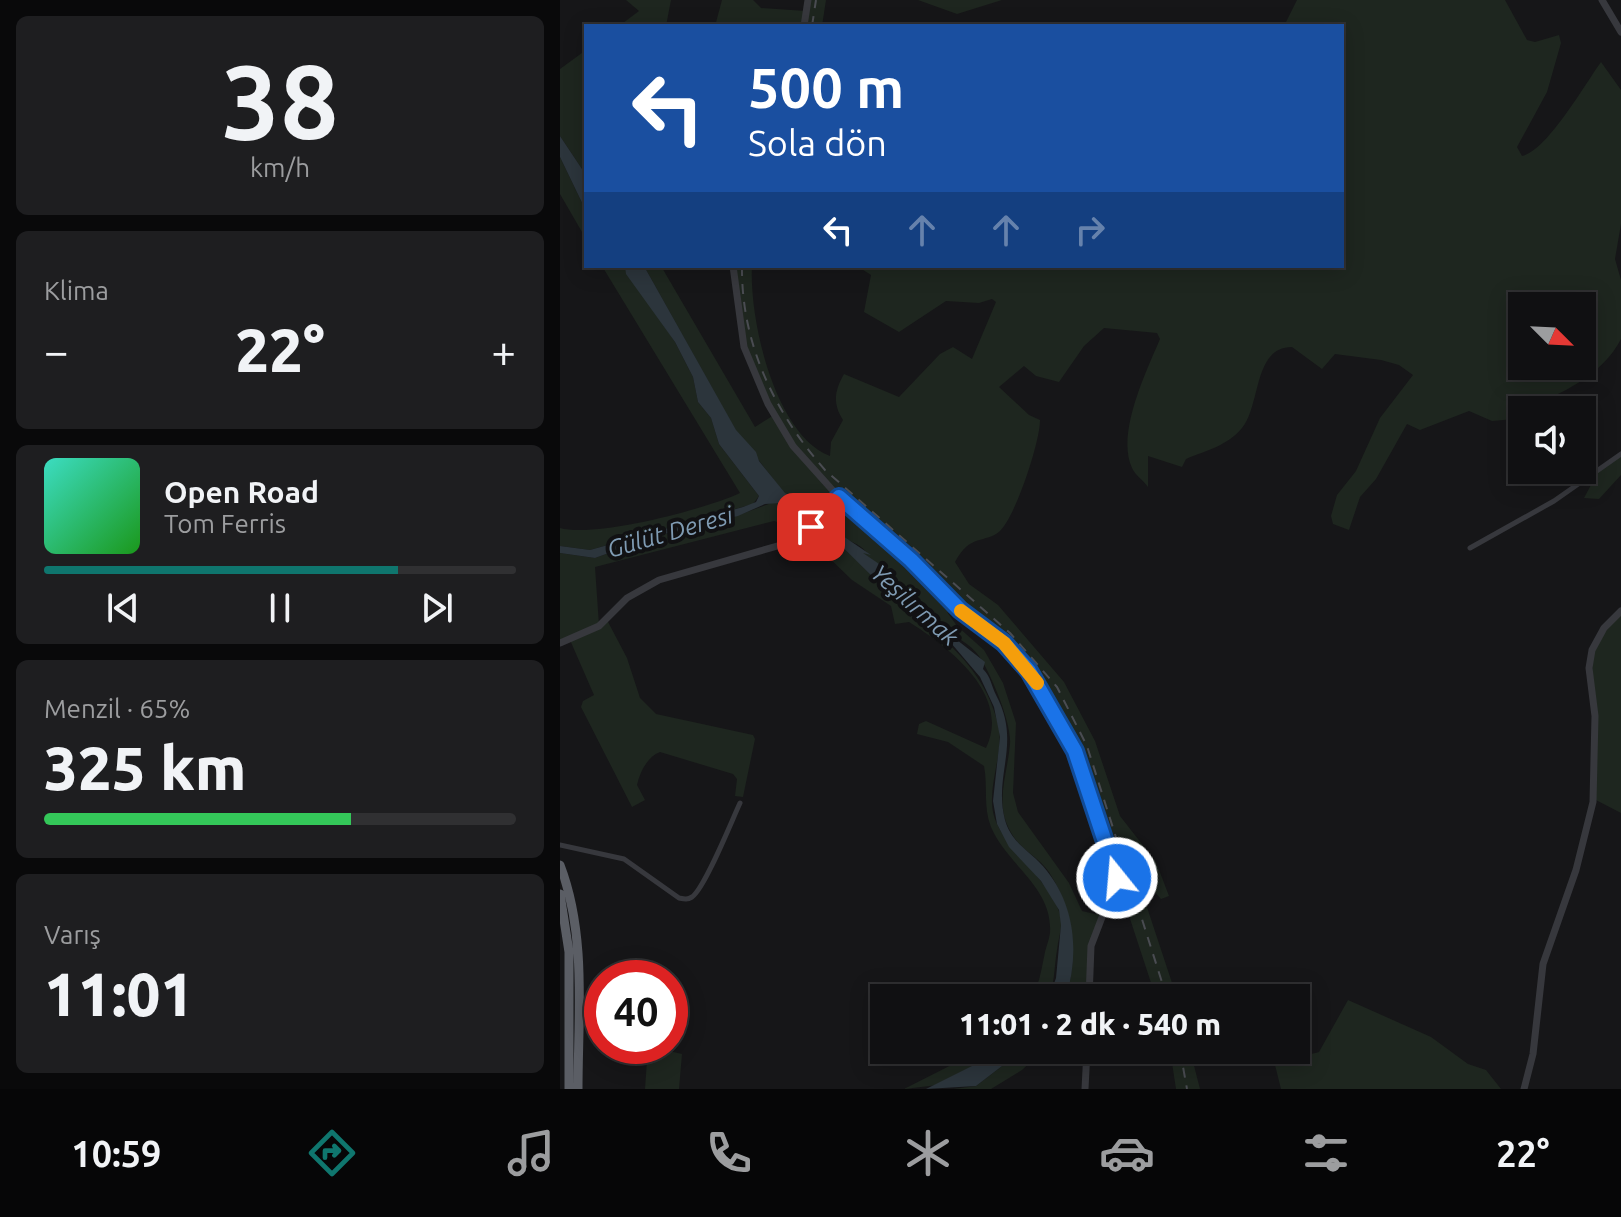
<!DOCTYPE html>
<html lang="tr">
<head>
<meta charset="utf-8">
<style>
	:root { --surface:#101012; --page:#1e1e20; --text:#f1f3f6; --muted:#9c9d9f; --line:#303032; --accent:#0f766e }
	body { margin:0; font-family:Ubuntu,sans-serif; background:var(--page); color:var(--text); height:100vh; display:flex; flex-direction:column; font-size:30px; white-space:nowrap }
	* { box-sizing:border-box; margin:0 }
	p { font-size:26px; color:var(--muted) }
	.icon { flex:none; width:44px; height:44px; fill:none; stroke:currentColor; stroke-width:2; stroke-linecap:round; stroke-linejoin:round }
	.map { position:relative; flex:1; overflow:hidden }
	.sheet { display:flex; flex-direction:column; gap:16px; padding:16px; background:#09090a; width:560px }
	.sheet>* { flex:none }
	.guide { position:absolute; left:24px; top:24px; width:760px; height:244px; border-radius:0px; box-shadow:0 4px 20px #0003,0 0 0 2px var(--line); background:#1a4fa0; color:#fff; overflow:hidden }
	.needle { width:52px; rotate:114deg }
	.buttons { position:absolute; left:948px; top:292px; display:grid; gap:16px }
	.buttons a { display:grid; place-items:center; width:88px; height:88px; border-radius:0px; background:var(--surface); box-shadow:0 4px 20px #0003,0 0 0 2px var(--line); font-size:40px }
	.speed { position:absolute; left:24px; top:960px; display:flex; gap:16px; font-size:40px; font-weight:700; text-align:center }
	.speed>* { display:grid; place-content:center; width:104px; height:104px; border-radius:50%; background:var(--surface); box-shadow:0 4px 20px #0003,0 0 0 2px var(--line); line-height:1 }
	.speed .limit { border:12px solid #d22; background:#fff; color:#111 }
	.pin { position:absolute; display:grid; place-items:center; width:68px; height:68px; color:#fff; margin:-34px; border-radius:16px; box-shadow:0 4px 12px #0006 }
	.me { position:absolute; width:88px; margin:-44px; rotate:343deg; stroke-linejoin:round; filter:drop-shadow(0 0 6px #0008) }
	.turn { display:flex; align-items:center; gap:28px; height:168px; padding:0 32px; font-size:36px }
	.turn .icon { width:104px; height:104px; stroke-width:2.5 }
	.turn b { display:block; font-size:56px; line-height:68px }
	.lanes { display:flex; align-items:center; height:76px; padding:0 32px; background:#0003; justify-content:center; gap:40px; direction:ltr }
	.lanes .off { opacity:.35 }
	.big { font-size:60px; font-weight:800; line-height:1.1 }
	.sheet .widget { flex:1; display:flex; flex-direction:column; justify-content:center; gap:12px; min-width:0; padding:0 28px; border-radius:12px; background:var(--page) }
	.sheet .dial { align-items:center; gap:0 }
	.dial b { font-size:104px; line-height:1 }
	.song { display:flex; align-items:center; gap:24px }
	.cover { width:96px; height:96px; border-radius:12px; background:linear-gradient(135deg,hsl(170 70% 55%),hsl(120 70% 35%)) }
	.played { height:8px; border-radius:4px; background:linear-gradient(90deg,var(--accent) 75%,var(--line) 75%) }
	.keys { display:flex; justify-content:space-around; direction:ltr }
	.heat { display:flex; justify-content:space-between; align-items:center; font-size:44px; direction:ltr }
	.charge { height:12px; border-radius:6px; background:linear-gradient(90deg,#34c759 65%,var(--line) 0) }
	.trip { position:absolute; left:310px; top:984px; width:440px; height:80px; border-radius:0px; background:var(--surface); box-shadow:0 4px 20px #0003,0 0 0 2px var(--line); font-weight:800; line-height:80px; text-align:center }
	.menu { display:flex; height:128px; justify-content:space-around; align-items:center; background:#060607; color:var(--muted) }
	.menu .icon { width:56px; height:56px }
	.menu .current { color:var(--accent) }
	.menu b { font-size:36px; color:var(--text) }
	main { display:flex; flex:1; min-height:0 }
	.map>svg:first-child { display:block }
</style>
</head>
<body>
<main>
<section class="sheet">
<div class="widget dial"><b>38</b><p>km/h</p></div>
<div class="widget"><p>Klima</p>
<div class="heat"><a>−</a><b class="big">22°</b><a>+</a></div>
</div>
<div class="widget">
<div class="song"><i class="cover"></i><div><b>Open Road</b><p>Tom Ferris</p></div></div>
<div class="played"></div>
<div class="keys"><svg class="icon" aria-label="previous" viewBox="0 0 24 24"><path d="M18 5L8 12l10 7zM5 5v14"/></svg><svg class="icon" aria-label="pause" viewBox="0 0 24 24"><path d="M8 5v14M16 5v14"/></svg><svg class="icon" aria-label="next" viewBox="0 0 24 24"><path d="M6 5l10 7-10 7zM19 5v14"/></svg></div>
</div>
<div class="widget"><p>Menzil · 65%</p><b class="big">325 km</b><div class="charge"></div></div>
<div class="widget"><p>Varış</p><b class="big">11:01</b></div>
</section>
<div class="map">
<svg width="1061" height="1089" viewBox="0 0 1061 1089">
	<rect width="100%" height="100%" fill="#161618"/>
	<path fill="#1e261f" fill-rule="evenodd" d="M 66,0 L 111,0 L 106,26 L 59,26 L 79,11 Z
		M 162,0 L 193,0 L 201,8 L 246,11 L 248,0 L 266,0 L 262,26 L 155,26 Z
		M 358,0 L 442,0 L 397,14 Z
		M 737,0 L 945,0 L 967,40 L 975,42 L 999,35 L 1001,43 L 987,92 L 957,147 L 962,156 C 987,151 1025,84 1041,62 L 1061,90 L 1061,224 L 1055,259 L 1061,280 L 1061,339 C 1043,375 997,398 960,408 L 954,419 L 932,421 L 909,411 L 860,430 L 847,424 L 816,479 L 800,497 L 789,530 L 773,524 L 771,516 L 777,495 L 796,471 L 820,418 L 853,375 L 839,365 L 821,360 L 775,354 L 762,369 L 732,347 C 693,347 701,405 682,428 C 667,446 647,450 626,459 L 622,467 L 588,456 L 588,487 C 583,480 575,475 572,468 C 556,434 586,372 600,339 L 597,333 L 544,328 L 524,346 L 499,382 L 476,376 L 464,366 L 439,387 L 469,415 L 480,420 C 480,443 455,517 440,531 C 425,544 410,533 395,562 L 409,584 L 438,605 L 504,682 L 535,741 L 560,816 L 596,862 L 609,896 L 601,899 L 592,889 L 581,889 L 617,998 L 596,998 L 515,751 L 469,671 L 418,627 L 387,612 L 397,626 L 424,650 L 443,683 L 456,723 L 453,793 L 458,812 L 509,883 L 522,911 L 543,916 L 531,946 L 529,987 L 519,998 L 506,998 C 519,952 514,911 489,872 C 476,853 457,851 446,822 C 437,797 448,770 450,744 C 452,723 430,672 419,656 C 410,643 393,636 381,626 C 375,621 373,612 367,607 C 345,586 322,568 297,550 L 307,553 C 300,544 293,543 284,538 C 277,533 271,524 265,517 L 281,500 L 276,495 L 259,513 L 225,494 L 176,431 L 84,266 L 101,266 L 195,427 L 214,415 L 184,347 L 173,266 L 192,266 C 189,320 215,435 270,456 L 271,442 L 283,420 C 272,403 275,390 284,374 L 339,397 L 380,354 L 393,347 L 412,359 L 436,302 L 432,299 L 419,303 L 386,301 L 339,332 L 304,312 L 311,275 L 297,266 L 782,266 L 782,26 L 724,26 ZM 962,306 L 1022,306 L 1022,366 L 962,366 Z
		M 26,50 L 26,175 L 0,136 L 0,69 Z
		M 0,157 L 26,211 L 26,239 L 0,194 Z
		M 42,266 L 65,266 L 115,342 L 133,377 L 138,402 L 151,418 L 159,444 L 199,496 L 193,504 L 30,550 L 0,546 L 0,528 C 36,538 146,509 180,493 Z
		M 1061,454 L 1061,475 L 1039,499 L 1024,498 L 1040,468 Z
		M 214,502 L 254,518 L 243,530 L 214,521 L 35,567 L 39,625 L 47,620 L 67,658 L 80,698 L 96,714 L 193,735 L 195,739 L 183,797 L 175,796 L 177,779 L 173,774 L 100,752 C 87,757 80,772 77,785 L 85,800 L 72,807 L 21,707 L 23,701 L 34,695 L 10,640 L 0,643 L 0,553 L 35,558 L 96,536 L 160,522 Z
		M 259,523 C 281,542 300,564 320,584 C 365,627 422,657 438,724 C 446,756 421,794 438,826 C 452,853 499,892 501,920 C 502,930 498,940 497,950 C 494,967 495,982 489,998 L 472,998 C 479,984 481,972 484,957 C 485,949 489,941 490,933 C 493,887 447,865 431,827 C 423,807 428,786 424,766 L 388,742 L 357,734 L 359,724 L 366,721 L 426,748 C 452,694 387,646 349,622 L 335,624 L 331,606 L 292,580 L 263,552 L 238,548 Z
		M 1061,611 L 1061,813 L 1034,799 L 1032,650 Z
		M 788,1000 L 871,1037 L 908,1064 L 926,1070 L 941,1089 L 721,1089 L 715,1065 L 717,1054 C 732,1046 744,1058 759,1052 Z
		M 88,1046 L 122,1054 L 119,1089 L 85,1089 Z
		M 421,1050 L 444,1050 L 378,1085 L 344,1089 Z
		M 463,1050 L 483,1050 L 462,1070 L 431,1089 L 393,1089 L 416,1086 Z
		M 610,1050 L 630,1050 L 640,1089 L 616,1089 Z"/>
	<path fill="#2c353c" d="M 0,136 L 26,175 L 26,211 L 0,157 Z
		M 65,266 L 84,266 L 176,430 L 196,452 L 199,461 L 225,493 L 259,513 L 280,534 L 311,555 L 303,553 L 328,570 L 340,586 L 369,608 L 378,625 L 425,662 L 423,669 C 431,677 431,685 436,695 C 462,744 433,774 445,820 C 452,845 473,852 487,871 C 516,908 519,954 506,998 L 489,998 L 496,978 L 501,925 L 499,910 L 481,881 L 449,847 L 437,824 L 433,801 L 440,737 L 434,707 L 420,677 L 391,643 L 374,632 L 354,611 L 322,586 L 251,516 L 221,503 L 205,504 L 178,516 L 96,536 L 35,558 L 0,553 L 0,546 L 30,550 L 183,507 L 196,502 L 199,496 L 159,444 L 151,418 L 138,402 L 133,377 L 115,342 L 66,274 Z
		M 444,1050 L 463,1050 L 416,1086 L 366,1089 Z"/>
	<g fill="none" stroke-linecap="round" stroke-linejoin="round">
		<path stroke="#37383d" stroke-width="5" d="M 910,548 L 994,501 L 1061,454
			M 0,845 L 64,859 L 119,898 C 124,899 127,900 132,897 C 145,888 172,820 180,803"/>
		<path stroke="#37383d" stroke-width="7" d="M 1042,0 L 1061,32
			M 244,26 L 248,0
			M 173,266 L 184,347 L 208,404 L 233,446 L 276,494 L 351,560 L 400,610 L 459,659 L 485,694 L 515,751 L 557,878 L 531,946 L 529,998
			M 0,643 L 39,626 L 67,598 L 99,580 L 235,541 L 279,497
			M 525,1089 L 527,1050
			M 964,1089 L 973,1054 L 983,964 L 1016,870 L 1033,802 L 1035,716 L 1029,668 L 1032,650 L 1044,628 L 1061,611"/>
		<path stroke="#5b5e65" stroke-width="9" d="M 0,865 C 27,935 18,1016 18,1089
			M 0,894 L 9,952 L 9,1089"/>
		<path stroke="#4a4c52" stroke-width="2" stroke-dasharray="10 8" stroke-linecap="butt" d="M 252,26 L 256,0
			M 182,266 C 181,344 215,413 265,470 L 450,633 L 497,687 L 527,746 L 607,998
			M 620,1050 L 627,1089"/>
	</g>
	<g fill="none" stroke-linecap="round" stroke-linejoin="round">
		<g stroke="#114b97" stroke-width="20">
			<path id="route" d="M 251,527 L 279,497 L 351,560 L 400,610 L 444,643 L 469,671 L 515,751 L 557,878"/>
		</g>
		<use href="#route" stroke="#1a73e8" stroke-width="14"/>
		<path stroke="#f59e0b" stroke-width="14" d="M 401,611 L 444,643 L 477,683"/>
	</g>
	<g text-anchor="middle" dominant-baseline="central" stroke-width="8" stroke-linejoin="round" paint-order="stroke">
		<g font-size="24" font-style="italic" fill="#7f9bb3" stroke="#111113">
			<text transform="translate(110 532) rotate(-16)">Gülüt Deresi</text>
			<text transform="translate(355 605) rotate(42)">Yeşilırmak</text>
		</g>
	</g>
</svg>
<div class="buttons">
<a><svg class="needle" viewBox="-14 -14 28 28"><path d="M0-13l5 13h-10z" fill="#e53935"/><path d="M0 13l5-13h-10z" fill="#9c9d9f"/></svg></a>
<a><svg class="icon" aria-label="sound" viewBox="0 0 24 24"><path d="M4 9h4l5-4v14l-5-4H4zM17 9q2 3 0 6"/></svg></a>
</div>
<div class="speed"><div class="limit">40</div></div>
<div class="pin" style="left:251px;top:527px;background:#d93025"><svg class="icon" aria-label="arrive" viewBox="0 0 24 24"><path d="M6 21V4h12l-3 4 3 4H6"/></svg></div>
<svg class="me" style="left:557px;top:878px" viewBox="-20 -20 40 40"><circle r="17" fill="#1a73e8" stroke="#fff" stroke-width="3"/><path d="M0-11L8 9 0 5-8 9z" fill="#fff"/></svg>
<div class="trip">11:01 · 2 dk · 540 m</div>
<div class="guide">
<div class="turn"><svg class="icon" aria-label="left" viewBox="0 0 24 24"><path d="M17 20v-9H6M10 6l-5 5 5 5"/></svg><div><b>500 m</b>Sola dön</div></div>
<div class="lanes"><svg class="icon" aria-label="left" viewBox="0 0 24 24"><path d="M17 20v-9H6M10 6l-5 5 5 5"/></svg><svg class="icon off" aria-label="ahead" viewBox="0 0 24 24"><path d="M12 20V5M6 11l6-6 6 6"/></svg><svg class="icon off" aria-label="ahead" viewBox="0 0 24 24"><path d="M12 20V5M6 11l6-6 6 6"/></svg><svg class="icon off" aria-label="right" viewBox="0 0 24 24"><path d="M7 20v-9h11M14 6l5 5-5 5"/></svg></div>
</div>
</div>
</main>
<nav class="menu">
<b>10:59</b>
<svg class="icon current" aria-label="directions" viewBox="0 0 24 24"><path d="M12 3l9 9-9 9-9-9zM9 14v-3h6M13 9l2 2-2 2"/></svg>
<svg class="icon" aria-label="music" viewBox="0 0 24 24"><path d="M9 18V5l10-2v13"/><circle cx="6" cy="18" r="3"/><circle cx="16" cy="16" r="3"/></svg>
<svg class="icon" aria-label="phone" viewBox="0 0 24 24"><path d="M5 4h4l2 5-3 2q2 4 5 5l2-3 5 2v4C11 20 4 13 5 4z"/></svg>
<svg class="icon" aria-label="climate" viewBox="0 0 24 24"><path d="M12 3v18M4 7l16 10M4 17L20 7"/></svg>
<svg class="icon" aria-label="car" viewBox="0 0 24 24"><path d="M5 17H2v-5l4-1 3-4h7l3 4 3 1v5h-3M9 17h6M6 11h13"/><circle cx="7" cy="17" r="2"/><circle cx="17" cy="17" r="2"/></svg>
<svg class="icon" aria-label="filters" viewBox="0 0 24 24"><path d="M4 7h16M4 17h16"/><circle cx="9" cy="7" r="2"/><circle cx="15" cy="17" r="2"/></svg>
<b>22°</b>
</nav>
</body>
</html>
